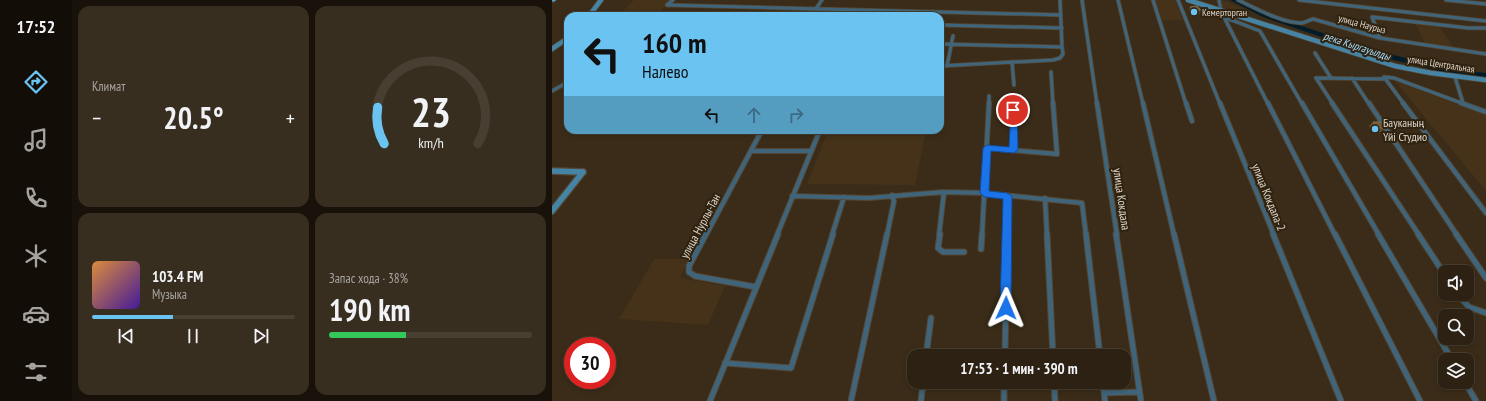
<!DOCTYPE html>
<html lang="ru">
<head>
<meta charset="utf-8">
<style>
	:root { --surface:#2c2112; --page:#382e20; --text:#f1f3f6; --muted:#a6a39f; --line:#483e32; --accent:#6bc3f2 }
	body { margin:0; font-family:"PT Sans Narrow",sans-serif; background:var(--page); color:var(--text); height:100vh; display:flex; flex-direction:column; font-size:15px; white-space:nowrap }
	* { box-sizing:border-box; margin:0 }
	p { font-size:13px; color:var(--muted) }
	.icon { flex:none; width:22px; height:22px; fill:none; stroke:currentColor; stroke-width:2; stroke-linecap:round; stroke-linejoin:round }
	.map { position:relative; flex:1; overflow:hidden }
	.details { display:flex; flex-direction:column; gap:6px; padding:6px; background:#18120a; width:480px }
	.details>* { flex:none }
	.hud { position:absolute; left:12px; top:12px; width:380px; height:122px; border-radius:12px; box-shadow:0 2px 6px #0003,0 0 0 1px var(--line); background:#6bc3f2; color:#111; overflow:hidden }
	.buttons { position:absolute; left:886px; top:265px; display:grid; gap:8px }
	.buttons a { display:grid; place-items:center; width:36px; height:36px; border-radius:8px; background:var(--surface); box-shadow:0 2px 6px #0003,0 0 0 1px var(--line); font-size:20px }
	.speed { position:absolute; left:12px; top:337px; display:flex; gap:8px; font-size:20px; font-weight:700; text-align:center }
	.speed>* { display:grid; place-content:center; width:52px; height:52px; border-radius:50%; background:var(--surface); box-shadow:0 2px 6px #0003,0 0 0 1px var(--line); line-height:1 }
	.speed .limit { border:6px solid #d22; background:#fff; color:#111 }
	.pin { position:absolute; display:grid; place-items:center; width:34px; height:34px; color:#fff; margin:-17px; border:2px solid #fff; border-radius:50%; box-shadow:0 1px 4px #0007 }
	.me { position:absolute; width:44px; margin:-22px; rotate:1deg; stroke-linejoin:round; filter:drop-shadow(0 0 3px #0008) }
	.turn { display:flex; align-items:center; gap:14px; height:84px; padding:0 12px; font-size:18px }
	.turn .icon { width:52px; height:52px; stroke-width:2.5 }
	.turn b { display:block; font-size:28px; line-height:34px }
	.lanes { display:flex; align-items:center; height:38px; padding:0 12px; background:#0003; justify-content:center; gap:20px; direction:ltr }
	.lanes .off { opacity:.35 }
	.big { font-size:30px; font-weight:700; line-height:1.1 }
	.details .card { flex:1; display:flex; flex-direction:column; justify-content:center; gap:6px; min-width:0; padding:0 14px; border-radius:12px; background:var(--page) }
	.details .dial { align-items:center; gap:0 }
	.dial svg { height:104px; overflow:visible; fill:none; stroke:var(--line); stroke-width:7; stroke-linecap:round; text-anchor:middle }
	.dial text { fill:var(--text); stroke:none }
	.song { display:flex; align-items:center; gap:12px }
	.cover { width:48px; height:48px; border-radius:6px; background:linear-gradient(135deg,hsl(30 70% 55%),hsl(260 70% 35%)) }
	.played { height:4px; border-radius:2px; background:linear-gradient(90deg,var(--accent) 40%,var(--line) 40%) }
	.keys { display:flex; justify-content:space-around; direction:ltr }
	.heat { display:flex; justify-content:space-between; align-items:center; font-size:22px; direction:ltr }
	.charge { height:6px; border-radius:3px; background:linear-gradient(90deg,#34c759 38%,var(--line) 0) }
	.details .tiles { flex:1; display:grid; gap:6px; grid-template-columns:repeat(2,1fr) }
	.trip { position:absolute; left:355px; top:349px; width:224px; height:40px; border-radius:12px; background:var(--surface); box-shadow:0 2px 6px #0003,0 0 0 1px var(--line); font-weight:700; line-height:40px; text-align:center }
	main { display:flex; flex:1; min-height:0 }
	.tab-bar { display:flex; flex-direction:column; width:72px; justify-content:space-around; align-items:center; background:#120d07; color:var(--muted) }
	.tab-bar .icon { width:28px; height:28px }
	.tab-bar .current { color:var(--accent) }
	.tab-bar b { font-size:18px; color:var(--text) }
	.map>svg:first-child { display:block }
</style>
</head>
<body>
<main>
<nav class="tab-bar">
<b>17:52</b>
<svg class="icon current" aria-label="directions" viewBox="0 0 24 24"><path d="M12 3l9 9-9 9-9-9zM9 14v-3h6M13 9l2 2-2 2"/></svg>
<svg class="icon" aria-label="music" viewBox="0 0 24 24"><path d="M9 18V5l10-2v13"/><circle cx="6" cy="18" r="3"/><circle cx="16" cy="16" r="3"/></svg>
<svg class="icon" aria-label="phone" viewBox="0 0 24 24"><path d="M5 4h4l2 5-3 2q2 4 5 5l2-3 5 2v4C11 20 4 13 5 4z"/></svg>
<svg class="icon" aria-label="climate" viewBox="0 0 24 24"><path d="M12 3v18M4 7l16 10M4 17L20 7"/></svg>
<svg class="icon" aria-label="car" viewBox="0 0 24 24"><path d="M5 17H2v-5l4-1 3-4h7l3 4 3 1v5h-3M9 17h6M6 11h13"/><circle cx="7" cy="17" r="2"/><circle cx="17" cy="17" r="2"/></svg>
<svg class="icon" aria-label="filters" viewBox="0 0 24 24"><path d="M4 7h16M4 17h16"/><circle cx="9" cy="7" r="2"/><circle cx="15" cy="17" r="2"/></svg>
</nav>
<section class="details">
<div class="tiles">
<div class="card"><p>Климат</p>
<div class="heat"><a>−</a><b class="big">20.5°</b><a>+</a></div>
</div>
<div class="card dial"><svg viewBox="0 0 100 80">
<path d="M14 69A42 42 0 1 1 86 69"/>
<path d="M14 69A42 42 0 0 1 9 41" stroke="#6bc3f2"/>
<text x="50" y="56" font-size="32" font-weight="700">23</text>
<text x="50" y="72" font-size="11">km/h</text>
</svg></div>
<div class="card">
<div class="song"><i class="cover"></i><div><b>103.4 FM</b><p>Музыка</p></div></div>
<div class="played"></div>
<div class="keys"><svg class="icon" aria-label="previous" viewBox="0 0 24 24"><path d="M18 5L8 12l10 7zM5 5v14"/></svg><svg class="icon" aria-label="pause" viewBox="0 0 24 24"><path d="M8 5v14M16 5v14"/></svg><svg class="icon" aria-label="next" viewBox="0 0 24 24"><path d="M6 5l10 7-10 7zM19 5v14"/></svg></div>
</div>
<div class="card"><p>Запас хода · 38%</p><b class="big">190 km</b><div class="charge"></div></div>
</div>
</section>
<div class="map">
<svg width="934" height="401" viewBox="0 0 934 401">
	<rect width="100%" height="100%" fill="#3a2c18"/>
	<path fill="#453219" d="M 82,0 L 119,0 L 104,16 L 66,16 Z
		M 603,0 L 623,0 L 631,20 L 610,20 Z
		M 670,0 L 692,9 L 691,15 L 671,9 Z
		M 863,23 L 886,25 L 902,48 L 873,44 Z
		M 842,80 L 934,115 L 934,191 Z
		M 276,130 L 374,130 L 363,185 L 255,184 Z
		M 102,259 L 136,259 L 128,278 L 173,286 L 156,325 L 67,319 Z"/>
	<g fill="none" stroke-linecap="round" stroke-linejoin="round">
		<path fill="#001b2a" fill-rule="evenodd" d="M 678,0 L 686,0 L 715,15 L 830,52 L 892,68 L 934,73 L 934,77 L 891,72 L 825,56 L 711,17 Z"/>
		<g stroke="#544735" stroke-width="4.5">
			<path id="street-far2" d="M 530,0 L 545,104
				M 566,0 L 591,104
				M 601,0 L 634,104
				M 626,0 L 668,104
				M 667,0 L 669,10
				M 686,0 C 703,8 730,23 749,23 C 753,23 757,20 761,19 L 828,38 L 934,54
				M 747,0 L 934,21
				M 894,0 L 934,4
				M 115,5 L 509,15
				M 115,5 L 121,0
				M 676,12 L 672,17 L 716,104
				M 259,16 L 270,0
				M 672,17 L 708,31 L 750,104
				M 388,25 L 510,28
				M 828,38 L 820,17 L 916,28 L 934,28
				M 388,44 L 510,47 L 508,0
				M 763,53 L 779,78
				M 460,62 L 462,85
				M 388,66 L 501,60 L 508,58 L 511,54 L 510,47
				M 395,66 L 401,36
				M 499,72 L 501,104
				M 832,77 L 852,104
				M 833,77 L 842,78 L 912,104
				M 903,77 L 911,103
				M 764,78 L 781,104
				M 764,78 L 834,79
				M 800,78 L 817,104
				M 0,91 L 16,82
				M 461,97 L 461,104
				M 437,104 L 437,96"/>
		</g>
		<g stroke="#544735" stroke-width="6">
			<path id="street-far1" d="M 461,103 L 462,150
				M 545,103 L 565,235
				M 591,103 L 622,235
				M 634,103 L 640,121
				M 668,103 L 722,235
				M 716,103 L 783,235
				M 750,103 L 827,235
				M 780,103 L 867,235
				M 817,103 L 905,235
				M 851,103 L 934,213
				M 909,103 L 934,112
				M 435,148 L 505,154 L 501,103
				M 199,151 L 259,151
				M 240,196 L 317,198 L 392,192 L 433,193 L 530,203 L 534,235
				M 493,198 L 495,235
				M 154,235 L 210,130
				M 225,235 L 268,130
				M 280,235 L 292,197
				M 335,235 L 342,201 L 340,195
				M 387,235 L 392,192
				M 430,235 L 437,103
				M 455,235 L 455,196"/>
		</g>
		<g stroke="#544735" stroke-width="7">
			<path id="street" d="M 154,234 L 137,266 L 137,272 L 143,276 L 204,287
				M 388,234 L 386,248 L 391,252 L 412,252
				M 495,234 L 501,356
				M 534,234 L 548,356
				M 564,234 L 589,401
				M 622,234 L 662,401
				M 721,234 L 789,401
				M 783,234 L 868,401
				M 826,234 L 900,360
				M 866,234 L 893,275
				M 904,234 L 934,278
				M 429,249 L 430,234
				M 905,294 L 917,307 L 934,313
				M 374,356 L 379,318
				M 453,356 L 455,234
				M 173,363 L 239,368 L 281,234
				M 452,382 L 452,401
				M 502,382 L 503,401
				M 551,382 L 553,401
				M 913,382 L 924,401
				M 552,393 L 587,392
				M 158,401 L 226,234
				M 299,401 L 335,234
				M 369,401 L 371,382"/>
		</g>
		<g stroke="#544735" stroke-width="6">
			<path id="secondary-far1" d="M 636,0 L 843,66 L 879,73 L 934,80
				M 37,16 L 49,0
				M 0,49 L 16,38"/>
		</g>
		<g stroke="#544735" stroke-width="8">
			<path id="secondary" d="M 0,171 L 31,172
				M 0,211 L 31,172"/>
		</g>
		<g stroke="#544735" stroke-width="2">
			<path id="highway" d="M 0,0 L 4,0 L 1,2 Z"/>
		</g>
		<use href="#street-far2" stroke="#40657a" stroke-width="3"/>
		<use href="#street-far1" stroke="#40657a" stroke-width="4"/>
		<use href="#street" stroke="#40657a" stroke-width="5"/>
		<use href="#secondary-far1" stroke="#4684a5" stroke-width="4.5"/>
		<use href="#secondary" stroke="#4684a5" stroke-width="5.5"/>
		<use href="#highway" fill="#49afe3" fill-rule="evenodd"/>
	</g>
	<path fill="#624b2a" d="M 638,7 L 649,10 L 648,14 L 641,15 L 637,11 Z
		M 821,122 L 833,128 L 829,132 L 821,132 L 817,126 Z"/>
	<path fill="#4d391c" d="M 649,10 L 648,14 L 641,15 L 642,11 Z"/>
	<path fill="#705a3b" stroke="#816e52" d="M 645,6 L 649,10 L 642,11 L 638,7 Z
		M 821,122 L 829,122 L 833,128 L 824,128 Z"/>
	<path fill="#1a73e8" stroke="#114b97" d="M 459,108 L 461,108 L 465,110 L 466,150 L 462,153 L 439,151 L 437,191 L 455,193 L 460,196 L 459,308 L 457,311 L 454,313 L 450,311 L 448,308 L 451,199 L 433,197 L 428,193 L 431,148 L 435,145 L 457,147 Z"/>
	<g fill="#6bc3f2" stroke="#2f220f" stroke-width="1.5">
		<circle cx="642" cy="12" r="4"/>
		<circle cx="823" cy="129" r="4"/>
	</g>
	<g text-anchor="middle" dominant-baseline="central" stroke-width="4" stroke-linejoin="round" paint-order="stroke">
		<g font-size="10" fill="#dfd6cb" stroke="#2f220f" text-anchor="start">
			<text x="650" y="12">Кемерторган</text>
		</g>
		<g font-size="10" fill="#dfd6cb" stroke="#2f220f">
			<text transform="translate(810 24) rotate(15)">улица Наурыз</text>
			<text transform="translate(889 64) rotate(9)">улица Центральная</text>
		</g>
		<g font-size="11" font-style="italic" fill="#a6ddfd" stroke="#2f220f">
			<text transform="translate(805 46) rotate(18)">река Кыргауылды</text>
		</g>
		<g font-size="12" fill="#dfd6cb" stroke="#2f220f" text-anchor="start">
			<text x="831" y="122">Бауканың<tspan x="831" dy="14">Үйі Студио</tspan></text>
		</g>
		<g font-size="12" fill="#dfd6cb" stroke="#2f220f">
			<text transform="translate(717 197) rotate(68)">улица Кокдала-2</text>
			<text transform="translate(570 199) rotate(82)">улица Кокдала</text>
			<text transform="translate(148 226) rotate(-62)">улица Нурлы-Тан</text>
		</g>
	</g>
</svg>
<div class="buttons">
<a><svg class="icon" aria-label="sound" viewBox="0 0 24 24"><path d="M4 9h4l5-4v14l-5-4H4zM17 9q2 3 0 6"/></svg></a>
<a><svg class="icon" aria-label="search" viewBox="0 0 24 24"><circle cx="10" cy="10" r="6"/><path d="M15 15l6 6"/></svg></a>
<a><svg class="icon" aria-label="layers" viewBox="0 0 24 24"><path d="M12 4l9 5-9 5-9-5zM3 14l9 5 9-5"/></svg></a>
</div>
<div class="speed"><div class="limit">30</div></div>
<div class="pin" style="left:461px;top:110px;background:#d93025"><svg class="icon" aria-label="arrive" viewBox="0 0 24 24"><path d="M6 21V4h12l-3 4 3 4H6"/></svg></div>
<svg class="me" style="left:454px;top:308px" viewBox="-20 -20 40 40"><path d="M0-17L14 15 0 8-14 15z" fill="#1a73e8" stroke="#fff" stroke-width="4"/></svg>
<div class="trip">17:53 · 1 мин · 390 m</div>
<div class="hud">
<div class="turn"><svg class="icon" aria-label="left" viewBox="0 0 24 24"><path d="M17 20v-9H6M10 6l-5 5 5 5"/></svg><div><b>160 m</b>Налево</div></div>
<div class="lanes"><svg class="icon" aria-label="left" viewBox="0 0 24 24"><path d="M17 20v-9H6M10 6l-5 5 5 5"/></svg><svg class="icon off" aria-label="ahead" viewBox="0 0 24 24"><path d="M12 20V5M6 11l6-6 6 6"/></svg><svg class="icon off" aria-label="right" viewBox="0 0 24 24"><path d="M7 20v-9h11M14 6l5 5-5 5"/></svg></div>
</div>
</div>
</main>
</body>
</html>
